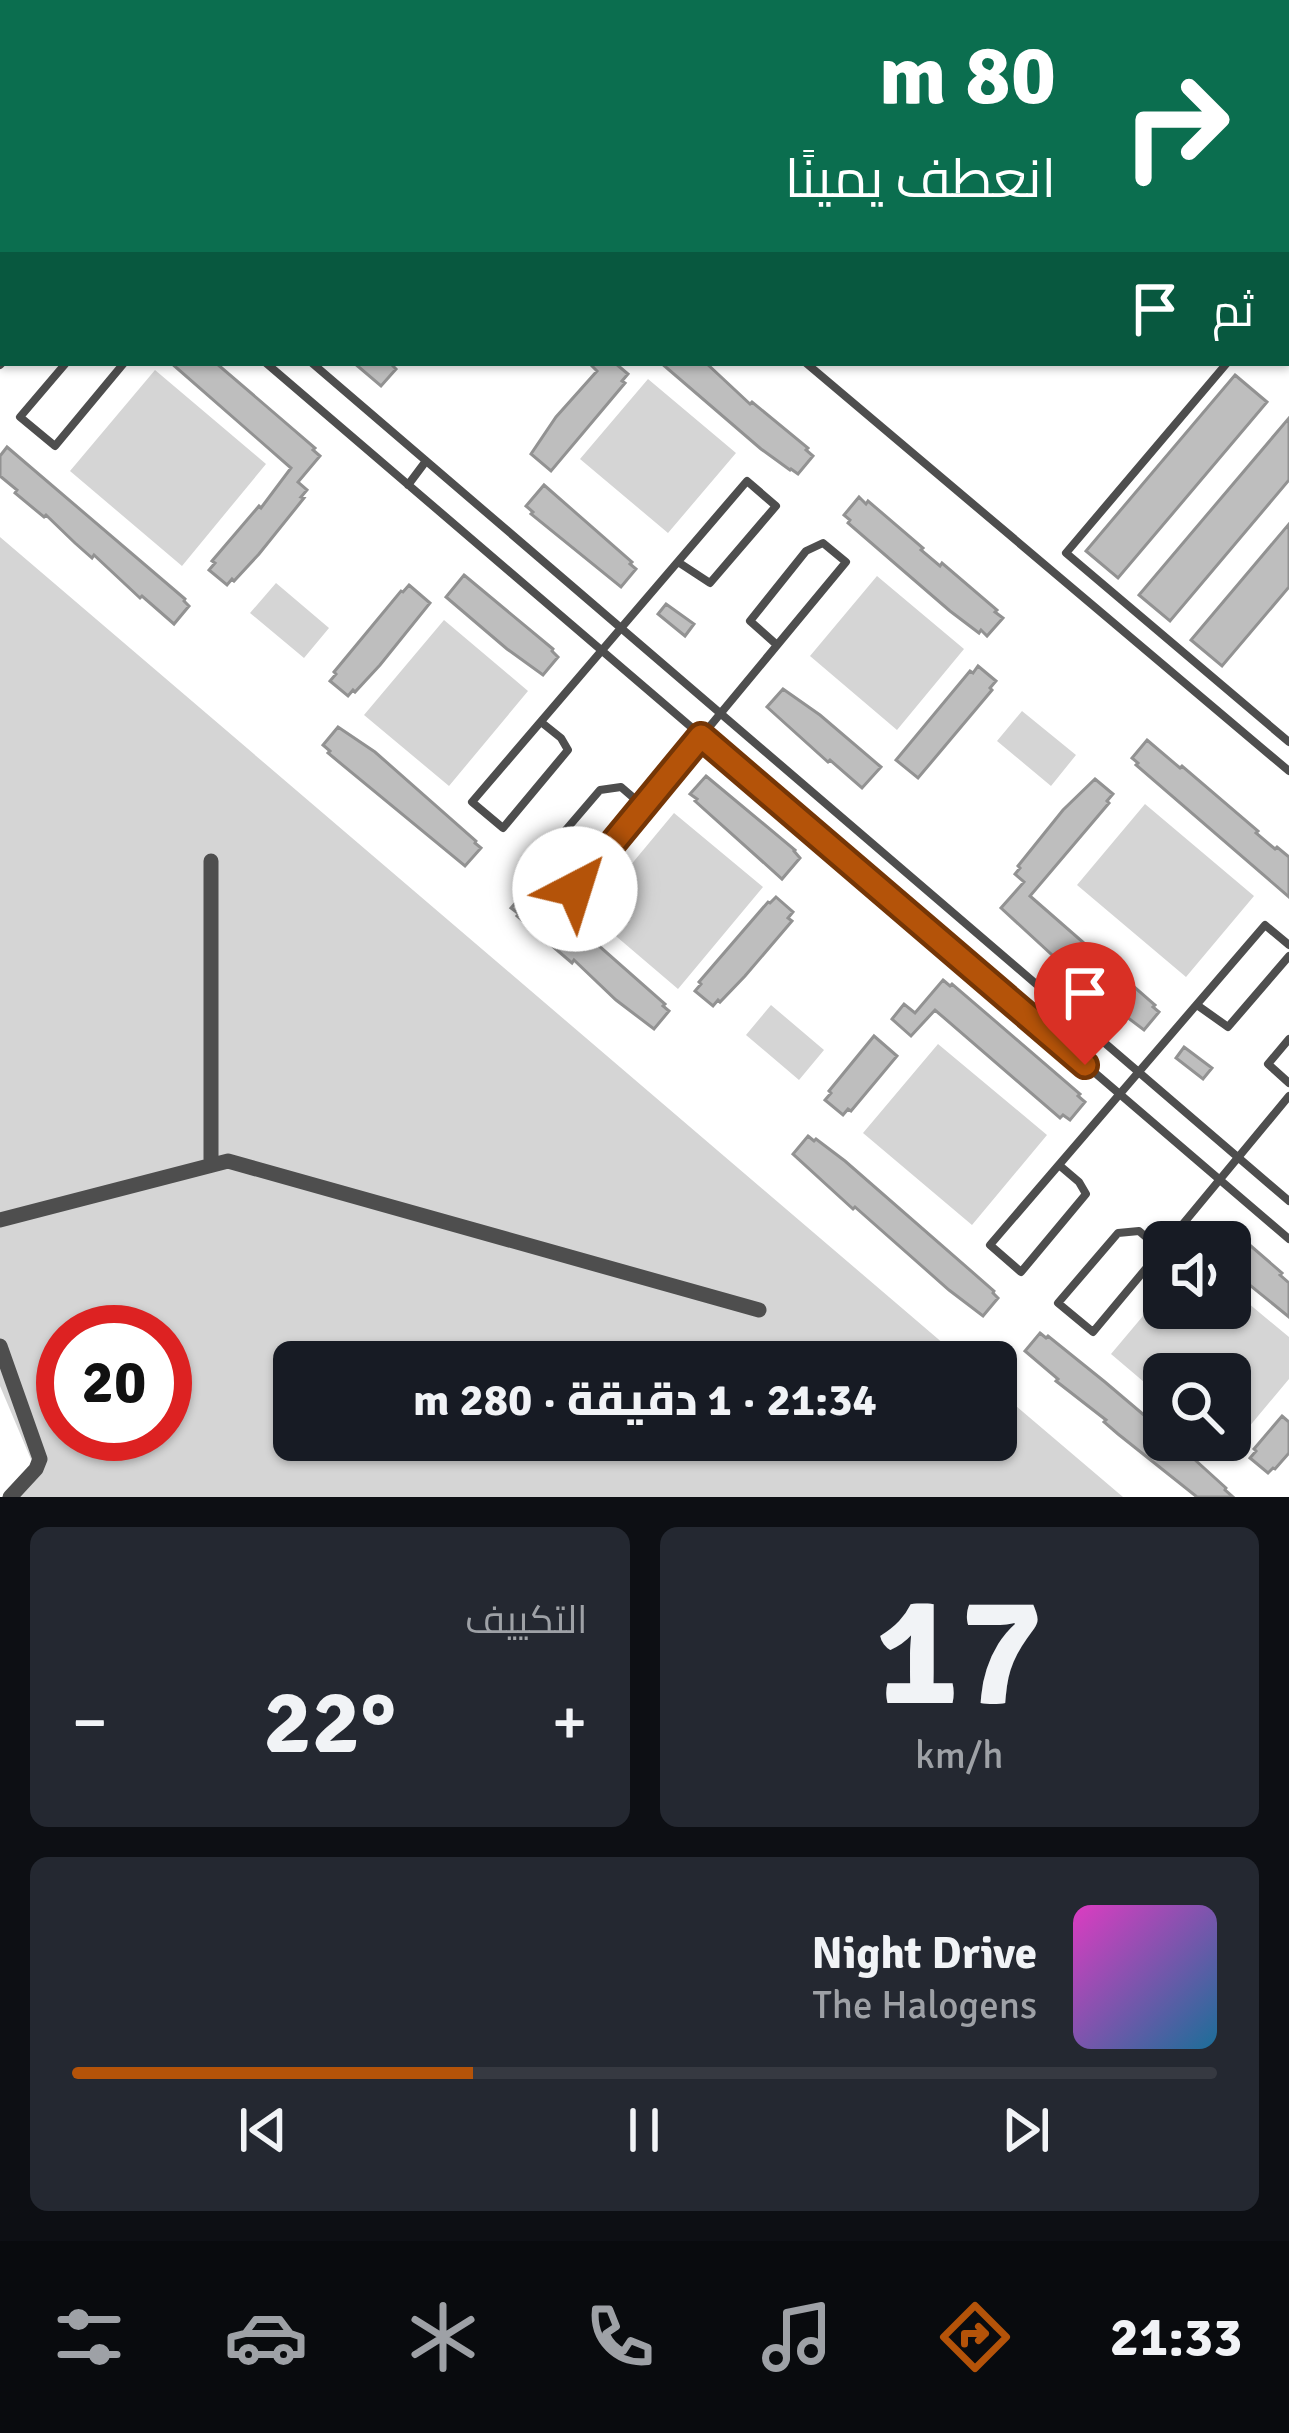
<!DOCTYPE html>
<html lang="ar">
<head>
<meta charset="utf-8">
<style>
	:root { --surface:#171b24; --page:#242831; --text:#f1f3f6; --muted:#9ea1a6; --line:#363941; --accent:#b45309 }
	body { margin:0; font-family:Signika,Cairo,sans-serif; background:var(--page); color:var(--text); direction:rtl; height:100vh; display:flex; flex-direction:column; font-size:45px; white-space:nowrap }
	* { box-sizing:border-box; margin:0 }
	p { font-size:39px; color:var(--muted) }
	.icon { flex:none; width:66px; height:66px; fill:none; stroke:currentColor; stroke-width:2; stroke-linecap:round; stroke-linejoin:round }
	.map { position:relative; height:1497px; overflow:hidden; direction:ltr }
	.side { display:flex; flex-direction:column; gap:30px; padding:30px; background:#0d0f14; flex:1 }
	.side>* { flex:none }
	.guide { position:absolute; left:0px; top:0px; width:1290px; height:366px; box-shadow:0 3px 9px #0004; direction:rtl; background:#0b6e4f; color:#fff; overflow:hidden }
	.buttons { position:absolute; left:1143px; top:1221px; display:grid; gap:24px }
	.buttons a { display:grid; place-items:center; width:108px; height:108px; border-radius:18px; background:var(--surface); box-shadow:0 3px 9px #0004; font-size:60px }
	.speed { position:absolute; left:36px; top:1305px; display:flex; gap:24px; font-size:60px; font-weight:700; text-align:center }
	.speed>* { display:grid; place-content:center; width:156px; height:156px; border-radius:50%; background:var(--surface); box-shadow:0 3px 9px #0004; line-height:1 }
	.speed .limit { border:18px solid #d22; background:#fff; color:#111 }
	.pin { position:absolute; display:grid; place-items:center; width:102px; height:102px; color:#fff; margin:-123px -51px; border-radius:50% 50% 50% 0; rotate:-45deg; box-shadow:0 0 12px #0007 }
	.pin .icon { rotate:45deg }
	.me { position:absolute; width:132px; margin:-66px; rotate:40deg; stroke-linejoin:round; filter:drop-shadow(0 0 9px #0008) }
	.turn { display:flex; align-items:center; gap:42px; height:252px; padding:0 36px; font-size:54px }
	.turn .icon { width:156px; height:156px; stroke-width:2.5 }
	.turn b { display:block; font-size:84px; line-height:102px }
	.then { display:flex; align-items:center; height:114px; padding:0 36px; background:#0003; gap:24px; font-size:45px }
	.big { font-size:90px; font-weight:800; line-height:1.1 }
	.side .tile { flex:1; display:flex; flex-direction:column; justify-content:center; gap:18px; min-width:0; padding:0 42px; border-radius:18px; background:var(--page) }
	.side .dial { align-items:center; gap:0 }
	.dial b { font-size:156px; line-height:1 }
	.song { display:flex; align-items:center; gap:36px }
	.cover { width:144px; height:144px; border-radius:18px; background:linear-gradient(135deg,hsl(310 70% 55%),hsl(200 70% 35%)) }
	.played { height:12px; border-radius:6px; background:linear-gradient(90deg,var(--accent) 35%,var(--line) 35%) }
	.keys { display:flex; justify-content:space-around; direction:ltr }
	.heat { display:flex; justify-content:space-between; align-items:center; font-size:66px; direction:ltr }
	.side .tiles { flex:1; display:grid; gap:30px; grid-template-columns:1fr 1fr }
	.tile:last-child { grid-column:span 2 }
	.trip { position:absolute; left:273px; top:1341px; width:744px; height:120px; border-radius:18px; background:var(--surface); box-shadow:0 3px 9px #0004; font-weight:800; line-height:120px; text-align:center; direction:rtl }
	.menu { display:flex; height:192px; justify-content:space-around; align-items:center; background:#090b0e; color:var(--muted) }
	.menu .icon { width:84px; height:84px }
	.menu .current { color:var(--accent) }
	.menu b { font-size:54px; color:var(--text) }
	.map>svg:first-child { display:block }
</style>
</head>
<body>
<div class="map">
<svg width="1289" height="1497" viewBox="0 0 1289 1497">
	<rect width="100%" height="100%" fill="#fff"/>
	<path fill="#d5d5d5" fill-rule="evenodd" d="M 155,370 L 266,464 L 182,566 L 70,471 Z
		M 648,379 L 736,453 L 668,533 L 580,459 Z
		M 0,537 L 965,1362 L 294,1362 L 294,1440 L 996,1440 L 996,1389 L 1123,1497 L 2,1497 L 33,1464 L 0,1386 ZM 63,1332 L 165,1332 L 165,1434 L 63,1434 Z
		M 877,576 L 964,649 L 897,730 L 810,656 Z
		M 276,583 L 329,628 L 304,658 L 250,613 Z
		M 444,620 L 528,691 L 449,786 L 364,715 Z
		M 1022,711 L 1076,755 L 1051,786 L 997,741 Z
		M 1145,804 L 1254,896 L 1186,977 L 1077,885 Z
		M 674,813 L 763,887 L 678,989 L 590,914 Z
		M 771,1005 L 824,1050 L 799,1080 L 746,1035 Z
		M 938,1044 L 1047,1135 L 972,1225 L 863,1133 Z
		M 1230,1288 L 1289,1337 L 1289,1379 L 1228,1452 L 1213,1440 L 1230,1440 L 1230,1374 L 1164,1374 L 1164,1399 L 1111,1354 L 1164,1291 L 1164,1308 L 1230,1308 Z"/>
	<path fill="#bebebe" stroke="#929292" stroke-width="3" d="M 171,363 L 216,363 L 315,448 L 313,450 L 320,456 L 298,482 L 307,490 L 301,497 L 304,498 L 259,554 L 234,581 L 232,579 L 227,585 L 209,570 L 215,563 L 212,561 L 259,506 L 261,508 L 291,468 Z
		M 354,363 L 390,363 L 396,369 L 381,386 Z
		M 589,363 L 615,363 L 628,374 L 622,381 L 625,383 L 551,471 L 531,454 L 556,417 L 597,371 Z
		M 661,363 L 706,363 L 750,404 L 752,402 L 808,448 L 806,450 L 813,456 L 798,474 L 791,469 L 790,470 L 761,449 Z
		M 1235,375 L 1267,402 L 1118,578 L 1086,551 Z
		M 1289,418 L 1289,480 L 1170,621 L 1139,595 Z
		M 7,447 L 185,599 L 184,601 L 189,606 L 174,624 L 142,596 L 140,598 L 94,555 L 92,558 L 75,543 L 46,515 L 44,517 L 15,493 L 17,490 L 0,476 L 0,456 Z
		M 544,485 L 632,562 L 630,564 L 636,569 L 621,587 L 531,514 L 533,512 L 526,506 Z
		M 859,497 L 866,504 L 868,501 L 923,548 L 921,550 L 940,566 L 942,563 L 997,610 L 995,612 L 1003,618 L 987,636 L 981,630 L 979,633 L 950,611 L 848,523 L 850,520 L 844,515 Z
		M 1289,524 L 1289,587 L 1222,666 L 1191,640 Z
		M 464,575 L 553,649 L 552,651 L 558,657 L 543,675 L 507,649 L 446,597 Z
		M 409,585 L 430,603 L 380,665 L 355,692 L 353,690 L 348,696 L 330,681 L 336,674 L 334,672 L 401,591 L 403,592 Z
		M 666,604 L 694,624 L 685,636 L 658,614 Z
		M 978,666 L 996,681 L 990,688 L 992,690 L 918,778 L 896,760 L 970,671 L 973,673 Z
		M 783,689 L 820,715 L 881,767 L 862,788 L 830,760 L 828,762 L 767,707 Z
		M 338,727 L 375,752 L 476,841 L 475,843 L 481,848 L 465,866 L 328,753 L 330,751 L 323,745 Z
		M 1147,740 L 1180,768 L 1182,766 L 1258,831 L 1256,833 L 1275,849 L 1277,847 L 1289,857 L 1289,897 L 1136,765 L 1138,763 L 1132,758 Z
		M 706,776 L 795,850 L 794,851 L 800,858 L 782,879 L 695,801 L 697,799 L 690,794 Z
		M 1095,779 L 1113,794 L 1107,801 L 1109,803 L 1030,896 L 1155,1005 L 1153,1007 L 1159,1012 L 1144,1030 L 1094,992 L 1081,980 L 1082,978 L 1063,962 L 1062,964 L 1001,908 L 1024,882 L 1015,874 L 1020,868 L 1018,866 L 1063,810 Z
		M 527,890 L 564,915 L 665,1004 L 663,1006 L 669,1011 L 654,1029 L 616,1000 L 574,960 L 572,963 L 517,916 L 519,914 L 511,908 Z
		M 776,897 L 793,912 L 788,918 L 792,921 L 745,976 L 720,1002 L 718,1000 L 713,1006 L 695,991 L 701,984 L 699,982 L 768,902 L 770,903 Z
		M 943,980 L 950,986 L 952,984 L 1080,1094 L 1078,1096 L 1085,1102 L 1070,1120 L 1063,1115 L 1060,1118 L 935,1010 L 911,1036 L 892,1019 L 904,1004 L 915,1013 Z
		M 874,1036 L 897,1056 L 851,1111 L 848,1109 L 843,1115 L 825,1100 L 831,1093 L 829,1091 Z
		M 1184,1047 L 1212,1068 L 1203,1079 L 1176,1058 Z
		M 808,1136 L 814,1141 L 816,1139 L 845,1161 L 994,1291 L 993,1293 L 998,1298 L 983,1316 L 949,1290 L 855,1207 L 853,1209 L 793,1154 Z
		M 1219,1223 L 1226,1229 L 1230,1228 L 1282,1273 L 1280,1275 L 1289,1283 L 1289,1317 L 1230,1269 L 1230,1242 L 1202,1242 Z
		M 1040,1333 L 1046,1338 L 1048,1336 L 1105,1382 L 1164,1432 L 1164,1440 L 1173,1440 L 1226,1488 L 1225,1490 L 1233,1497 L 1197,1497 L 1118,1434 L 1104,1422 L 1106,1420 L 1056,1381 L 1058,1379 L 1025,1351 Z
		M 1282,1416 L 1289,1422 L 1289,1453 L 1275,1469 L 1273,1468 L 1268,1473 L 1250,1458 L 1256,1451 L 1254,1449 Z"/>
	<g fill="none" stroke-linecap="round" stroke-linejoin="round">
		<path stroke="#4e4e4e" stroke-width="8" d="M 379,0 L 383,3
			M 0,96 L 3,98
			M 0,136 L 3,138
			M 1287,292 L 1289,290
			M 0,303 L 3,300
			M 66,363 L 20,417 L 55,446 L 124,363
			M 266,363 L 1289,1239
			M 312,363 L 1289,1201
			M 806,363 L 1289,771
			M 1227,363 L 1066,553 L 1289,742
			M 0,365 L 3,362
			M 408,485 L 426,461
			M 541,722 L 561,738 L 568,750 L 503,828 L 472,802 L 747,481 L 776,506 L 710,583 L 678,562
			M 643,806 L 621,787 L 600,790 L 540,860 L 575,889 L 846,562 L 823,543 L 806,551 L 750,621 L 777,645
			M 1197,1005 L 1228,1027 L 1289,956
			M 1289,1039 L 1268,1064 L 1289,1083
			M 1059,1165 L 1079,1182 L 1086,1194 L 1021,1272 L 990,1245 L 1265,925 L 1289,945
			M 1168,1242 L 1289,1096
			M 1161,1250 L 1139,1231 L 1118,1233 L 1058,1303 L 1093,1332 L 1164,1247"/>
		<path stroke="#4e4e4e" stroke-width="15" d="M 211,1165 L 211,861
			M 0,1220 L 228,1161 L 759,1310
			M 0,1346 L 40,1459 L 36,1469 L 10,1497"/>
	</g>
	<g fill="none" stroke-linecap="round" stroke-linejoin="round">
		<g stroke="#753606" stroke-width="30">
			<path id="route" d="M 575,889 L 701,736 L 1085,1065"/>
		</g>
		<use href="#route" stroke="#b45309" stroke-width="21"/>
	</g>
</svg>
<div class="buttons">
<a><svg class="icon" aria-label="sound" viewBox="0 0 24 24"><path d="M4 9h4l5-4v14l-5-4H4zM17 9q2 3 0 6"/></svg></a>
<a><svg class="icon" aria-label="search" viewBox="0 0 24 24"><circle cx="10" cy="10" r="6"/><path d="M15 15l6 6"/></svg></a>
</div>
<div class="speed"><div class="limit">20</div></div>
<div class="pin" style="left:1085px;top:1065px;background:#d93025"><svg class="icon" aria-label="arrive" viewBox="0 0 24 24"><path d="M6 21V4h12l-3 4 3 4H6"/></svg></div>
<svg class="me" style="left:575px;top:889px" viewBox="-20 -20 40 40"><circle r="19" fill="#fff"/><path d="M0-13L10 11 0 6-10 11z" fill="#b45309"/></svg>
<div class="trip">21:34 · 1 دقيقة · 280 m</div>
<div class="guide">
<div class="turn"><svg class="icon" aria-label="right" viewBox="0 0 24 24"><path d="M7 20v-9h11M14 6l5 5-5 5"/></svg><div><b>80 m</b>انعطف يمينًا</div></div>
<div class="then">ثم<svg class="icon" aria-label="arrive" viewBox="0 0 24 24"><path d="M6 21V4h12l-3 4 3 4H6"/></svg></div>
</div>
</div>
<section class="side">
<div class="tiles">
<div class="tile dial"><b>17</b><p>km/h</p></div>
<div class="tile"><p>التكييف</p>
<div class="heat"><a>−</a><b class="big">22°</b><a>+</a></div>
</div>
<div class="tile">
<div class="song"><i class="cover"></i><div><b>Night Drive</b><p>The Halogens</p></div></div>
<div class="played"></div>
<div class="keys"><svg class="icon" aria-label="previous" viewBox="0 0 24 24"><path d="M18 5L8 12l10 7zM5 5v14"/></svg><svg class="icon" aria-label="pause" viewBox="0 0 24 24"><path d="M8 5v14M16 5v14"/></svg><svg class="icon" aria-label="next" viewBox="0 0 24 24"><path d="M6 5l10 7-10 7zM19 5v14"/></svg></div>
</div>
</div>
</section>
<nav class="menu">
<b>21:33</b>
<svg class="icon current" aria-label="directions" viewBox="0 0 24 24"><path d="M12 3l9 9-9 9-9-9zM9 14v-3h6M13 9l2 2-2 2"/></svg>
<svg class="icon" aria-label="music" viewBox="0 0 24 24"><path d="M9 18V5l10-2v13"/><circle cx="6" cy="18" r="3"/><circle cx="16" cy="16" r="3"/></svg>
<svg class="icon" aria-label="phone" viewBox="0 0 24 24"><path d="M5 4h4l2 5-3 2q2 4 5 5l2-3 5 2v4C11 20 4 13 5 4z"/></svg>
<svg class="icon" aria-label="climate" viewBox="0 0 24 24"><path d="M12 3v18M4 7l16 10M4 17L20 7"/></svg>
<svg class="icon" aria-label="car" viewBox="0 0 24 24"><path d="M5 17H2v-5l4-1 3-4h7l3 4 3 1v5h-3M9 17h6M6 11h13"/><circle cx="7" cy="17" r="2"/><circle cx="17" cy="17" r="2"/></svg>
<svg class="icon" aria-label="filters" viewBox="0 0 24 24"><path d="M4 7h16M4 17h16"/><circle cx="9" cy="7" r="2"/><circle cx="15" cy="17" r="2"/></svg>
</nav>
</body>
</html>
